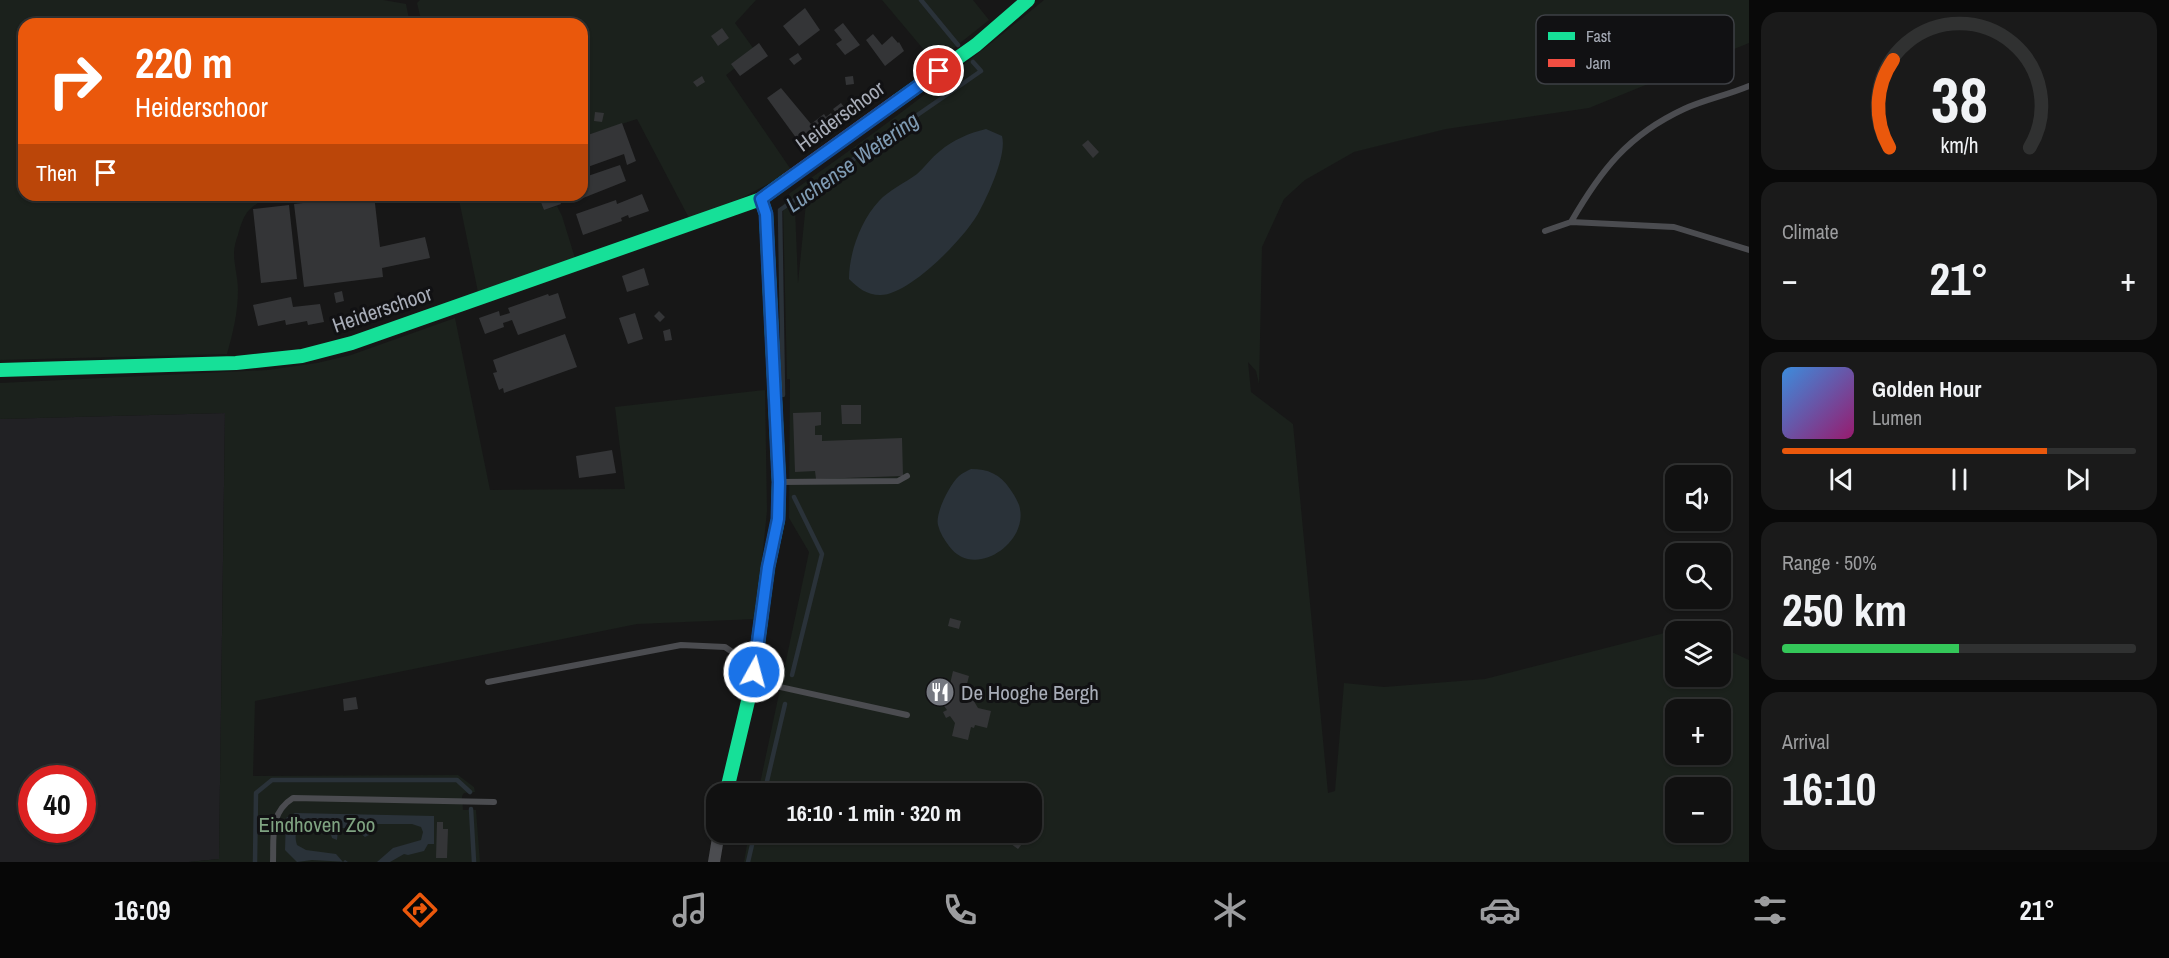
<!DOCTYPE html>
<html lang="en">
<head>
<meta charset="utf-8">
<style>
	:root { --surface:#111; --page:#1a1a1a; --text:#f1f3f6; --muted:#9c9d9f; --line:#303131; --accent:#ea580c }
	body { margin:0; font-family:"Archivo Narrow",sans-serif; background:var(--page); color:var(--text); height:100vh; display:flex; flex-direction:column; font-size:22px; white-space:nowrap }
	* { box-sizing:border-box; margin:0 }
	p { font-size:20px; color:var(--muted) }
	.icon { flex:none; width:33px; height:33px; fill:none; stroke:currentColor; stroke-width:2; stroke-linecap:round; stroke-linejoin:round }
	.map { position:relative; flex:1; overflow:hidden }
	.details { display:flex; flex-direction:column; gap:12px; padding:12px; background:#090909; width:420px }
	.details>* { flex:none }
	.hud { position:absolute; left:18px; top:18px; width:570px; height:183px; border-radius:18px; box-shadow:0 2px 4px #0004,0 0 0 2px var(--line); background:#ea580c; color:#fff; overflow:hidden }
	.buttons { position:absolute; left:1665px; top:465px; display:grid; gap:12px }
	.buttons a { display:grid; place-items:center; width:66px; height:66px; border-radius:12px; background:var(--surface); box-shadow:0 2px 4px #0004,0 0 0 2px var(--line); font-size:30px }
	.speed { position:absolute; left:18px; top:765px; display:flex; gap:12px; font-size:30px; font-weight:700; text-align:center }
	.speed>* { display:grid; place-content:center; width:78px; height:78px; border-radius:50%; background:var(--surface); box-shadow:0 2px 4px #0004,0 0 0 2px var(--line); line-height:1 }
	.speed .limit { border:9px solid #d22; background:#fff; color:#111 }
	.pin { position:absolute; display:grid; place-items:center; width:51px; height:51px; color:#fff; margin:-26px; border:3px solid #fff; border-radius:50%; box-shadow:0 2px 6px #0007 }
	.me { position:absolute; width:66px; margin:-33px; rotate:7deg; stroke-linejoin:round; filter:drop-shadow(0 0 4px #0008) }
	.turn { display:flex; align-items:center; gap:21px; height:126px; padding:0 18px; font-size:27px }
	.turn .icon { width:78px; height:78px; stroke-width:2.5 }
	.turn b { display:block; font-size:42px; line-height:51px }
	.then { display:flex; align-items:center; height:57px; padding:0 18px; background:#0003; gap:12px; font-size:22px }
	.big { font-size:45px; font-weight:700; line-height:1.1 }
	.details .tile { flex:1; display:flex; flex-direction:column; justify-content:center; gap:9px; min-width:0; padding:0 21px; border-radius:18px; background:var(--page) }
	.details .dial { align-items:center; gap:0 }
	.dial svg { height:156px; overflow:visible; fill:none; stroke:var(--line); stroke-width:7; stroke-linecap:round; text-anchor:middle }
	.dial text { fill:var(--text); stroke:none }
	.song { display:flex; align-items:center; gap:18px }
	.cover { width:72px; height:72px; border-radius:9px; background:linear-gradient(135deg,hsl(210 70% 55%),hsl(320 70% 35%)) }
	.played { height:6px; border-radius:3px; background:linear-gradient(90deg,var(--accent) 75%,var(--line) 75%) }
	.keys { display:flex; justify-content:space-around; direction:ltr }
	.heat { display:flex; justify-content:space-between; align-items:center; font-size:33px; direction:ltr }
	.charge { height:9px; border-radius:4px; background:linear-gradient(90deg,#34c759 50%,var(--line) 0) }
	.trip { position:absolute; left:706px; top:783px; width:336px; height:60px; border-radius:18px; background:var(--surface); box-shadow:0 2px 4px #0004,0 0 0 2px var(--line); font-weight:700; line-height:60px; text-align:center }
	.menu { display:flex; height:96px; justify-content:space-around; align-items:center; background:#070707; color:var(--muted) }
	.menu .icon { width:42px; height:42px }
	.menu .on { color:var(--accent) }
	.menu b { font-size:27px; color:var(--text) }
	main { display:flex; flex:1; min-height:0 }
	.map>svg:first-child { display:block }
</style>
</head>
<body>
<main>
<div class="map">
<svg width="1749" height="862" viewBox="0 0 1749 862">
	<rect width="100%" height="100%" fill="#171717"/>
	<path fill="#212124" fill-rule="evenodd" d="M 225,413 L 219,859 L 189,862 L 0,862 L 0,419 ZM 32,778 L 82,778 L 82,830 L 32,830 Z"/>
	<path fill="#1b211c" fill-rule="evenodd" d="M 0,0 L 383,0 L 406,4 L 410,24 L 24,24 L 24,195 L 272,195 C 250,207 245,209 238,235 C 236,240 234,247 234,253 C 234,265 238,278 238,290 C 238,312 233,333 227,354 L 0,360 Z
		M 420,0 L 756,0 L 735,23 L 756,52 L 726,75 L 792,171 L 742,198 L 689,218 L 637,119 L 582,137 L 582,24 L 422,24 L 417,3 Z
		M 882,0 L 973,0 L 989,20 L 935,63 Z
		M 1044,0 L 1749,0 L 1749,43 L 1589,108 L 1446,129 L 1354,152 L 1305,180 L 1284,199 L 1262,247 L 1259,384 L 1256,371 L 1248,362 L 1251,392 L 1293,424 L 1328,793 L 1335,791 L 1344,683 L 1384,687 L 1485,679 L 1680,629 L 1687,631 L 1676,632 L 1676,676 L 1720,676 L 1721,647 L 1749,660 L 1749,862 L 744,862 L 749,833 L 1032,832 L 1032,794 L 758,793 L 809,552 L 789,518 L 790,379 L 787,379 L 783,205 L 790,193 C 877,132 962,68 1044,0 ZM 838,175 L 806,203 L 798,283 L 795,207 L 800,200 ZM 1676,710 L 1720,710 L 1720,754 L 1676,754 ZM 1676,788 L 1720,788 L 1720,832 L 1676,832 Z
		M 458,195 L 538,195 L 544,210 L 557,206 L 562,216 L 575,258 L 478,292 Z
		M 455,318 L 490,490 L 625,489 L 615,407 L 765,390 L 767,511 L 756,619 L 637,624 L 255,701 L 253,776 L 458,775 L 474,787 L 475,792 L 464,793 L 462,796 L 463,810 L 476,810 L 480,862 L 189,862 L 219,859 L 225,413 L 0,419 L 0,383 L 268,370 L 317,363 L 351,355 Z"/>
	<path fill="#2a3239" d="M 986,129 L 1002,136 C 1007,154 989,193 980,210 C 968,235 909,296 880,295 C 867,295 858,288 849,279 C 849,253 861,220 879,201 C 889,190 905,183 917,174 C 925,167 931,158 940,151 C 953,140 969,133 986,129 Z
		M 971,469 C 988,469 1000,474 1010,489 C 1013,493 1017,500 1019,505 C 1031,542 974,581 949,546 C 944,539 940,533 938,525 C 935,513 950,484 959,476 C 962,473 967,471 971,469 Z
		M 295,813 L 434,816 L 434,844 L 428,844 L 424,851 L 408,855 L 404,854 L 390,862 L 377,862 L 393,848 L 421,840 L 423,832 L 421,827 L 412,824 L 369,824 L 365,826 L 369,835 L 365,837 L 354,828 L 341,828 L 338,830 L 337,840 L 332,838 L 328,825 C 311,818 290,823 297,845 L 306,850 L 336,854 L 343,862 L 345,860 L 348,862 L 312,860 L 297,862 L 285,850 L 286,818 Z"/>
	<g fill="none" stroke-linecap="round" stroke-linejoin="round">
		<path stroke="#2a3239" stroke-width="4.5" d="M 921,0 L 958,45
			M 783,395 L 780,210 L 981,71 L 973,62
			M 792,675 L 822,554 L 794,497
			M 764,794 L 785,704
			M 471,809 L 474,862
			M 255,862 L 256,793 L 272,780 L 457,780 L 470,792
			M 748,862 L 755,832"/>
	</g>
	<path fill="#343537" d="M 805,8 L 820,30 L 799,46 L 783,26 Z
		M 843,23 L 860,45 L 845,55 L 836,44 L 842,40 L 834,30 Z
		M 722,28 L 729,38 L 718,46 L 711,36 Z
		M 873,34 L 882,45 L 892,36 L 898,43 L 899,42 L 904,51 L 885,66 L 866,40 Z
		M 759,43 L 768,56 L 740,76 L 731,64 Z
		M 798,53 L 802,59 L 794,65 L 789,59 Z
		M 702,76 L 705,82 L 697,87 L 693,82 Z
		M 853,76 L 854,84 L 846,85 L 845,77 Z
		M 781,88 L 811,124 L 824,114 L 826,117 L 831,113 L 836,120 L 832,123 L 836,128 L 805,150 L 767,98 Z
		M 841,103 L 850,115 L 842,121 L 833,109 Z
		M 595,112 L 604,113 L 602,122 L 594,121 Z
		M 622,123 L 636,161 L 627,165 L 624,154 L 582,169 L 582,137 Z
		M 1088,140 L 1099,152 L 1093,158 L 1082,145 Z
		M 620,165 L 626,181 L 573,202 L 570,195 L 582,195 L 582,178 Z
		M 642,194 L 649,211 L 629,218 L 628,215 L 621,218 L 622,221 L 583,235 L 576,214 L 616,200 L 617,204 Z
		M 374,195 L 380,247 L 425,237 L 430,258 L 382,268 L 383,277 L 304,287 L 294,204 Z
		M 538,195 L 558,195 L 561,204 L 544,210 Z
		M 289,205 L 297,279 L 261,283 L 253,209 Z
		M 644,268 L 649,285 L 627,292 L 622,276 Z
		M 342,291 L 344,301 L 336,303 L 334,293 Z
		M 558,293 L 566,318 L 518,335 L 512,320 L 503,323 L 504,327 L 485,334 L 479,318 L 499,311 L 500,316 L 510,313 L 508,308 L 548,294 L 549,296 Z
		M 291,297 L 293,307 L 320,304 L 324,322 L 308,325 L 307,321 L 286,325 L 285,320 L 258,326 L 253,305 Z
		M 659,311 L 665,317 L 660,322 L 654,316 Z
		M 635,313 L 643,339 L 628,344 L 619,318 Z
		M 670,329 L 672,340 L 665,341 L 663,331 Z
		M 565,334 L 577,367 L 504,393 L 503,388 L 499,390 L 493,373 L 497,372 L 493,360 Z
		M 841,405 L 861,405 L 861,424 L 842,424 Z
		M 821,412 L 821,425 L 815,426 L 815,435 L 822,435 L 822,441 L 902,438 L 903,476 L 816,479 L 815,471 L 795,472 L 793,413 Z
		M 612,450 L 616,473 L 579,478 L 576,456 Z
		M 950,618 L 961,621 L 959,629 L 948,626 Z
		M 953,671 L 969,676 L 966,688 L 978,708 L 991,711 L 987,728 L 975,725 L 974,728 L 971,727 L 968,740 L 952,736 L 955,723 L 950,716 L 946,718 L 943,712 L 947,710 L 942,703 L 930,700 L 934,683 L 946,686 L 947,683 L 950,684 Z
		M 356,697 L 358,709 L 344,711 L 343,699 Z
		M 437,822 L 443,822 L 443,829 L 448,829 L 447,858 L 436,858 Z
		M 1015,838 L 1022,844 L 1018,849 L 1011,844 Z"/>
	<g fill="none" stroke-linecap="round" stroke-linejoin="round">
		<path stroke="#4b4c50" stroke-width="6" d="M 1571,222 C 1601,170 1628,135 1684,109 C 1703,100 1728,95 1749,86
			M 1545,231 L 1571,222 L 1674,227 L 1749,250
			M 780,482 L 898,481 L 907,476
			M 753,681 L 907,715
			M 488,682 L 681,645 L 725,647 L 754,667
			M 273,862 C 274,837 269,813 293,798 L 494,802"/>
		<path stroke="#4b4c50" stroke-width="12" d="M 714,862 L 719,832"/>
		<path stroke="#16e098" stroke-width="14" d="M 897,101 L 976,45 L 1028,0
			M 0,370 L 236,363 L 302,356 L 352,343 L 761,199 L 787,180
			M 726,794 L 753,680 L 768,567 L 778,520 L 779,482 L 766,214 L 761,199"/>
		<path stroke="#f24e42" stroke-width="14" d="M 787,180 L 897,101"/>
	</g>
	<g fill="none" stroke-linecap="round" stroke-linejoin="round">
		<g stroke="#114b97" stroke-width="15">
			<path id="route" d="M 754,672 L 768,567 L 778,519 L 779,482 L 766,214 L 761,199 L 939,71"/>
		</g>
		<use href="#route" stroke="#1a73e8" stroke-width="10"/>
	</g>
	<defs>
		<g id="restaurant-disc" transform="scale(1.5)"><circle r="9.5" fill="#757880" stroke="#111113"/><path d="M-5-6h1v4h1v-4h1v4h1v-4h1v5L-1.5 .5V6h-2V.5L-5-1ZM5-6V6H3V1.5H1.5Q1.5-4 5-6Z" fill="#fff"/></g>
	</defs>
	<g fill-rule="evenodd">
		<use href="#restaurant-disc" x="940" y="692"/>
	</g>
	<g text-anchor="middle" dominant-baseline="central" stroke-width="6" stroke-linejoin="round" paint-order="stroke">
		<g font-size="21" fill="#a8adb8" stroke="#111113">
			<text transform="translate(840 116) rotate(-36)">Heiderschoor</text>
			<text transform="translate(382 309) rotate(-19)">Heiderschoor</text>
		</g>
		<g font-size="21" fill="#a8adb8" stroke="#111113" text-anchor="start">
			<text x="961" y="692">De Hooghe Bergh</text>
		</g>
		<g font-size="21" fill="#7fa381" stroke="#111113">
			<text x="317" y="824">Eindhoven Zoo</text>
		</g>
		<g font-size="22" font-style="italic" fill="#7f9bb3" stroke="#111113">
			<text transform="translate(852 162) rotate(-35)">Luchense Wetering</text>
		</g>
	</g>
	<rect x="1536" y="15" width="198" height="69" rx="9" fill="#111113" stroke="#3e4045" stroke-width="1.5"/>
	<rect x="1548" y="32" width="27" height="8" fill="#16e098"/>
	<rect x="1548" y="59" width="27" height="8" fill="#f24e42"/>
	<g font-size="16" fill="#a8adb8">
		<text x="1586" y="42">Fast</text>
		<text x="1586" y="69">Jam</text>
	</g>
</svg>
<div class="buttons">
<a><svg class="icon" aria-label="sound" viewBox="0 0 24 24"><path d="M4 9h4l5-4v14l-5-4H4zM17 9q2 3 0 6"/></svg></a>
<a><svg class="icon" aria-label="search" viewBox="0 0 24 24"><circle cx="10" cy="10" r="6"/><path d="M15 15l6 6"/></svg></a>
<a><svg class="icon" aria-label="layers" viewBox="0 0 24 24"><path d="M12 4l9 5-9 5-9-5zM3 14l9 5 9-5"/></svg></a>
<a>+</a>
<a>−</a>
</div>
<div class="speed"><div class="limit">40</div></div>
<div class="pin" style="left:939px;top:71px;background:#d93025"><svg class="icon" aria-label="arrive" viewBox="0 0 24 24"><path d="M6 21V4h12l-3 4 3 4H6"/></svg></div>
<svg class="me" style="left:754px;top:672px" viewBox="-20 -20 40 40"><circle r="17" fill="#1a73e8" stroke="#fff" stroke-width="3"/><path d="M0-11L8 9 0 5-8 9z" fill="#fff"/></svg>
<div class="trip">16:10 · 1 min · 320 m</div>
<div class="hud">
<div class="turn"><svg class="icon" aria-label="right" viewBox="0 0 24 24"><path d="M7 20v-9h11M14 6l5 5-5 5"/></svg><div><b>220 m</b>Heiderschoor</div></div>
<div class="then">Then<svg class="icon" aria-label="arrive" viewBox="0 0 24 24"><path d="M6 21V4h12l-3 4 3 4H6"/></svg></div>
</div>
</div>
<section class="details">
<div class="tile dial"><svg viewBox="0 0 100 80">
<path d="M14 69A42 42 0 1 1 86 69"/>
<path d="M14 69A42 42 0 0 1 16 24" stroke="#ea580c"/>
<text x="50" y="56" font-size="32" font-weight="700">38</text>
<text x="50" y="72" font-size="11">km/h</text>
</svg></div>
<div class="tile"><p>Climate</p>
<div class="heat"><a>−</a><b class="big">21°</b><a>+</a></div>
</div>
<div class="tile">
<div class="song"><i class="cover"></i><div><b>Golden Hour</b><p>Lumen</p></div></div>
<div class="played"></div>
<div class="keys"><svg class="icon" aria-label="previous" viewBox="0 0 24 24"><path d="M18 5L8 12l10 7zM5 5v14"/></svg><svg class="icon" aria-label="pause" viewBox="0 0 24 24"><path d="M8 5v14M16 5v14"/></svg><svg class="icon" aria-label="next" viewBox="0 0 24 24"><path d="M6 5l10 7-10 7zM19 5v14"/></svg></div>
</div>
<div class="tile"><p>Range · 50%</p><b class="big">250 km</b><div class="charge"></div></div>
<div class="tile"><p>Arrival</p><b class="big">16:10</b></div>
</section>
</main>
<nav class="menu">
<b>16:09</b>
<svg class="icon on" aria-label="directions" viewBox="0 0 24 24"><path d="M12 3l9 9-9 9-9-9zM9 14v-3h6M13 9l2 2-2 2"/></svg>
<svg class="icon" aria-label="music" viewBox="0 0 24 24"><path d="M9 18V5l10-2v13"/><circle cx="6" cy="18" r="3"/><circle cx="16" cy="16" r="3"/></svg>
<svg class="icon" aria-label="phone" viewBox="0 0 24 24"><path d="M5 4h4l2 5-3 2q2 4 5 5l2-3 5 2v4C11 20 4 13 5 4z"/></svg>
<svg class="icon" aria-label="climate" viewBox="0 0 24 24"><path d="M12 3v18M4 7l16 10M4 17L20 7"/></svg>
<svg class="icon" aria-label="car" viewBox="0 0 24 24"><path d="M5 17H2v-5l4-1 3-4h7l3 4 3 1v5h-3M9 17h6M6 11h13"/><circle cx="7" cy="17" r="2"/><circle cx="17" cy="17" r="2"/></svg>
<svg class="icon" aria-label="filters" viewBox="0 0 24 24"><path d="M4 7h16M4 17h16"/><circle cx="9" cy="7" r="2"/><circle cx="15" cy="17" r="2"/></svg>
<b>21°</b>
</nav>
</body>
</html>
